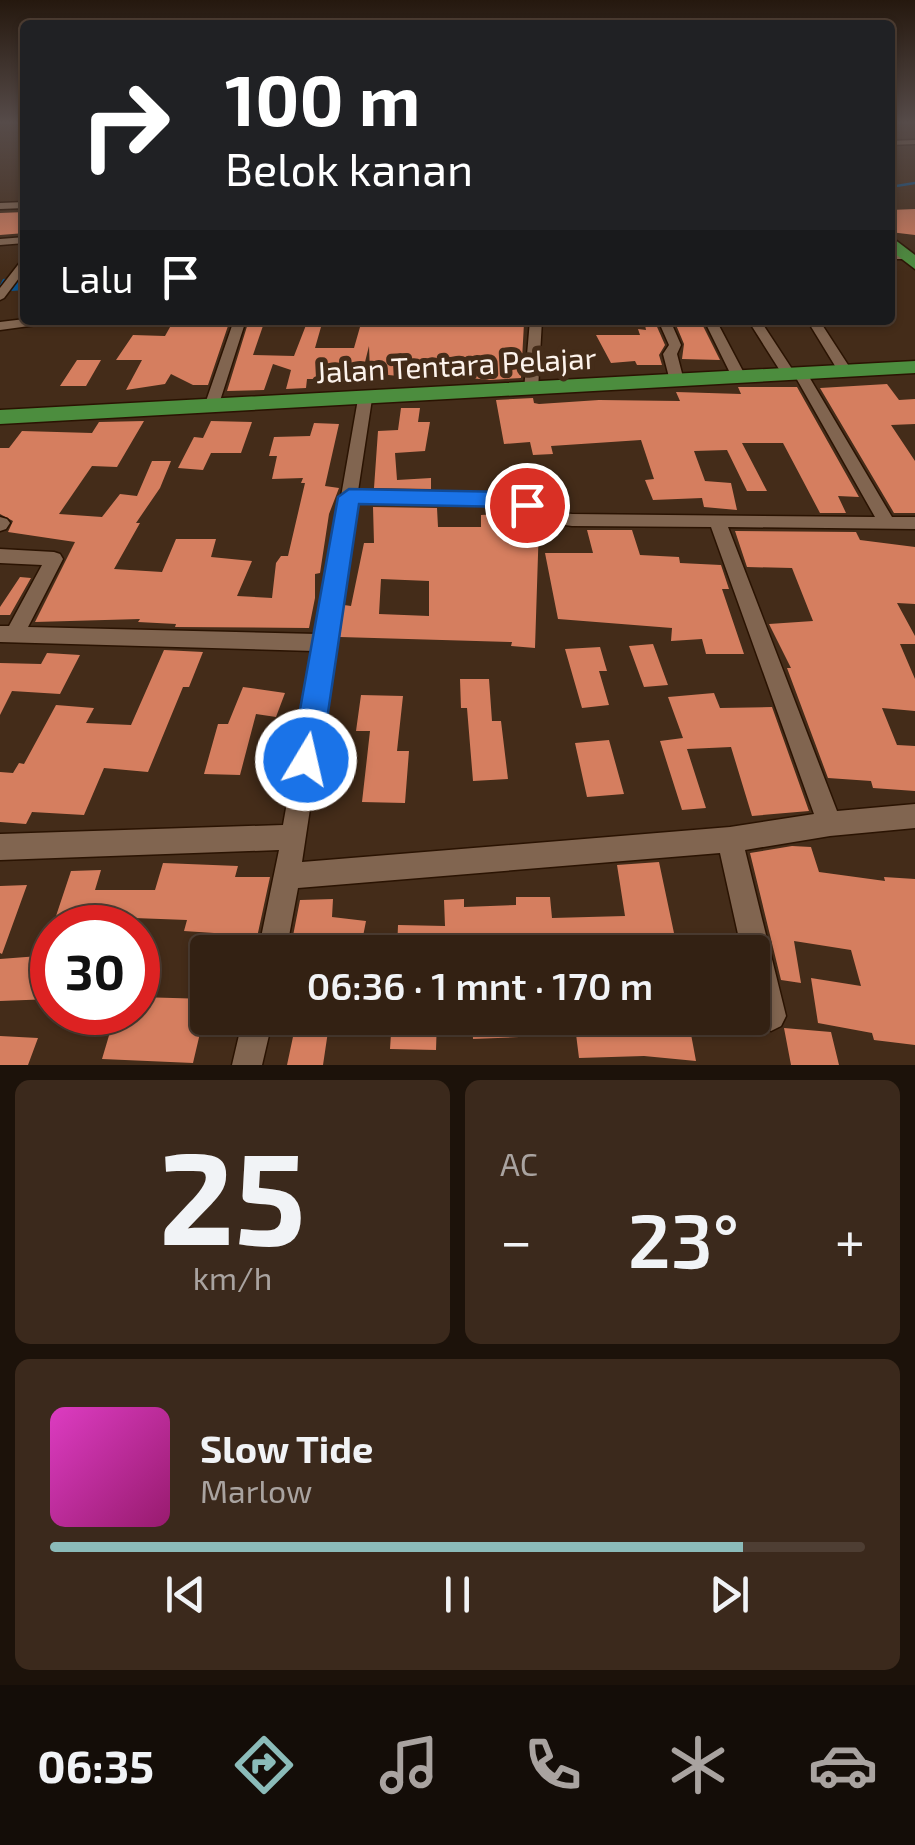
<!DOCTYPE html>
<html lang="id">
<head>
<meta charset="utf-8">
<style>
	:root { --surface:#332113; --page:#3b291c; --text:#f1f3f6; --muted:#a9a3a0; --line:#4e3e33; --accent:#8bbbb9 }
	body { margin:0; font-family:"Exo 2",sans-serif; background:var(--page); color:var(--text); height:100vh; display:flex; flex-direction:column; font-size:38px; white-space:nowrap }
	* { box-sizing:border-box; margin:0 }
	p { font-size:32px; color:var(--muted) }
	.icon { flex:none; width:55px; height:55px; fill:none; stroke:currentColor; stroke-width:2; stroke-linecap:round; stroke-linejoin:round }
	.map { position:relative; height:1065px; overflow:hidden }
	.details { display:flex; flex-direction:column; gap:15px; padding:15px; background:#1c120a; flex:1 }
	.details>* { flex:none }
	.top-card { position:absolute; left:20px; top:20px; width:875px; height:305px; border-radius:10px; box-shadow:0 2px 8px #0004,0 0 0 2px var(--line); background:#202124; color:#fff; overflow:hidden }
	.speed { position:absolute; left:30px; top:905px; display:flex; gap:20px; font-size:50px; font-weight:700; text-align:center }
	.speed>* { display:grid; place-content:center; width:130px; height:130px; border-radius:50%; background:var(--surface); box-shadow:0 2px 8px #0004,0 0 0 2px var(--line); line-height:1 }
	.speed .limit { border:15px solid #d22; background:#fff; color:#111 }
	.pin { position:absolute; display:grid; place-items:center; width:85px; height:85px; color:#fff; margin:-42px; border:5px solid #fff; border-radius:50%; box-shadow:0 2px 10px #0007 }
	.me { position:absolute; width:110px; margin:-55px; rotate:9deg; stroke-linejoin:round; filter:drop-shadow(0 0 8px #0008) }
	.turn { display:flex; align-items:center; gap:35px; height:210px; padding:0 40px; font-size:45px }
	.turn .icon { width:130px; height:130px; stroke-width:2.5 }
	.turn b { display:block; font-size:70px; line-height:85px }
	.then { display:flex; align-items:center; height:95px; padding:0 40px; background:#0003; gap:20px; font-size:38px }
	.big { font-size:75px; font-weight:600; line-height:1.1 }
	.details .card { flex:1; display:flex; flex-direction:column; justify-content:center; gap:15px; min-width:0; padding:0 35px; border-radius:15px; background:var(--page) }
	.details .dial { align-items:center; gap:0 }
	.dial b { font-size:130px; line-height:1 }
	.song { display:flex; align-items:center; gap:30px }
	.cover { width:120px; height:120px; border-radius:15px; background:linear-gradient(135deg,hsl(310 70% 55%),hsl(320 70% 35%)) }
	.played { height:10px; border-radius:5px; background:linear-gradient(90deg,var(--accent) 85%,var(--line) 85%) }
	.keys { display:flex; justify-content:space-around; direction:ltr }
	.heat { display:flex; justify-content:space-between; align-items:center; font-size:55px; direction:ltr }
	.details .tiles { flex:1; display:grid; gap:15px; grid-template-columns:1fr 1fr }
	.card:last-child { grid-column:span 2 }
	.trip { position:absolute; left:190px; top:935px; width:580px; height:100px; border-radius:10px; background:var(--surface); box-shadow:0 2px 8px #0004,0 0 0 2px var(--line); font-weight:600; line-height:100px; text-align:center }
	.tabs { display:flex; height:160px; justify-content:space-around; align-items:center; background:#140d08; color:var(--muted) }
	.tabs .icon { width:70px; height:70px }
	.tabs .selected { color:var(--accent) }
	.tabs b { font-size:45px; color:var(--text) }
	.map>svg:first-child { display:block }
</style>
</head>
<body>
<div class="map">
<svg width="915" height="1065" viewBox="0 0 915 1065">
	<rect width="100%" height="100%" fill="#442c19"/>
	<g fill="none" stroke-linecap="round" stroke-linejoin="round">
		<path stroke="#0a548f" stroke-width="2.5" d="M 890,187 L 915,183"/>
		<path fill="#0a548f" fill-rule="evenodd" d="M 25,276 L 25,290 L 11,291 L 0,285 L 3,279 Z"/>
	</g>
	<path fill="#d57e5f" fill-rule="evenodd" d="M 915,209 L 915,235 L 890,232 L 890,210 Z
		M 25,212 L 25,233 L 0,235 L 0,213 Z
		M 174,320 L 230,320 L 208,385 L 193,385 L 171,374 L 165,384 L 126,390 L 142,360 L 116,360 L 133,335 L 165,336 Z
		M 249,320 L 265,320 L 253,355 L 294,356 L 308,320 L 323,320 L 315,348 L 354,348 L 362,320 L 524,323 L 521,378 L 490,380 L 428,374 L 426,379 L 370,373 L 369,346 L 363,370 L 326,370 L 325,379 L 307,379 L 306,388 L 286,389 L 291,370 L 273,364 L 264,390 L 227,391 Z
		M 644,320 L 654,320 L 665,345 L 659,355 L 662,365 L 637,365 L 635,361 L 611,363 L 596,335 L 640,335 L 638,329 L 646,330 Z
		M 674,320 L 700,320 L 720,360 L 682,359 L 684,344 Z
		M 77,360 L 101,360 L 86,386 L 60,386 Z
		M 887,384 L 899,400 L 915,399 L 915,424 L 891,425 L 915,461 L 915,513 L 894,513 L 820,388 Z
		M 738,387 L 797,387 L 859,497 L 838,496 L 846,513 L 820,513 L 783,443 L 742,443 L 767,491 L 747,491 L 727,450 L 694,451 L 705,481 L 731,483 L 737,510 L 704,507 L 702,498 L 653,500 L 645,480 L 654,479 L 641,440 L 551,446 L 553,454 L 533,455 L 530,442 L 504,444 L 496,400 L 533,398 L 534,403 L 539,404 L 599,400 L 680,401 L 676,392 L 741,394 Z
		M 401,408 L 420,408 L 418,422 L 430,422 L 425,451 L 395,453 L 397,480 L 431,478 L 431,489 L 374,488 L 378,431 L 398,430 Z
		M 144,421 L 117,467 L 92,466 L 59,514 L 102,517 L 120,494 L 137,496 L 152,461 L 171,461 L 160,488 L 136,523 L 140,523 L 114,569 L 162,572 L 176,539 L 216,539 L 211,557 L 252,561 L 237,596 L 272,598 L 276,563 L 281,556 L 288,556 L 305,483 L 301,483 L 303,478 L 272,479 L 277,456 L 269,456 L 274,437 L 310,436 L 314,423 L 339,424 L 325,486 L 339,488 L 329,514 L 320,573 L 315,574 L 315,598 L 309,628 L 175,627 L 176,624 L 138,622 L 140,619 L 35,622 L 75,542 L 8,532 L 13,521 L 0,514 L 0,448 L 9,448 L 22,431 L 92,433 L 99,422 Z
		M 211,421 L 252,422 L 241,453 L 211,453 L 203,470 L 178,468 L 194,437 L 203,438 Z
		M 373,507 L 437,508 L 438,527 L 481,527 L 481,515 L 513,513 L 539,524 L 535,648 L 511,646 L 512,642 L 340,637 L 344,605 L 351,606 L 364,543 L 374,543 ZM 381,579 L 429,581 L 429,616 L 379,614 Z
		M 587,530 L 632,530 L 640,555 L 679,557 L 680,563 L 721,565 L 729,589 L 722,589 L 744,654 L 706,654 L 702,639 L 671,641 L 672,628 L 558,619 L 545,553 L 593,553 Z
		M 735,531 L 856,532 L 860,540 L 915,547 L 915,604 L 897,603 L 915,636 L 915,644 L 900,644 L 915,679 L 915,711 L 882,708 L 897,745 L 915,746 L 915,791 L 873,788 L 871,781 L 828,778 L 787,668 L 791,668 L 769,624 L 813,621 L 792,568 L 747,567 Z
		M 20,577 L 31,578 L 10,615 L 0,615 L 0,607 Z
		M 653,644 L 668,685 L 644,687 L 629,646 Z
		M 600,647 L 607,671 L 599,671 L 609,705 L 582,708 L 565,649 Z
		M 164,650 L 203,652 L 189,687 L 183,687 L 148,772 L 104,768 L 84,815 L 32,812 L 26,824 L 0,822 L 0,772 L 13,773 L 19,763 L 24,764 L 56,705 L 94,708 L 86,723 L 131,725 Z
		M 47,653 L 80,655 L 60,694 L 12,691 L 0,715 L 0,663 L 41,664 Z
		M 460,679 L 489,679 L 492,721 L 501,721 L 508,779 L 473,781 L 467,708 L 461,708 Z
		M 243,687 L 285,693 L 276,717 L 256,714 L 240,775 L 204,774 L 218,724 L 228,724 Z
		M 714,693 L 720,708 L 772,707 L 809,811 L 752,816 L 731,747 L 687,749 L 686,746 L 706,808 L 682,810 L 660,741 L 683,738 L 668,697 Z
		M 361,695 L 403,696 L 397,751 L 409,751 L 405,803 L 362,802 L 370,731 L 356,731 Z
		M 609,740 L 624,794 L 587,797 L 575,743 Z
		M 792,846 L 811,847 L 819,872 L 885,881 L 884,877 L 915,879 L 915,1045 L 874,1040 L 872,1033 L 818,1023 L 811,978 L 861,986 L 851,950 L 794,941 L 801,983 L 781,980 L 750,853 Z
		M 659,862 L 678,952 L 566,952 L 564,934 L 511,935 L 512,952 L 397,952 L 398,925 L 445,926 L 444,900 L 464,899 L 464,907 L 516,905 L 516,897 L 550,897 L 552,918 L 625,916 L 617,865 Z
		M 163,863 L 238,866 L 235,877 L 270,877 L 256,942 L 227,943 L 229,934 L 184,931 L 187,920 L 134,918 L 131,928 L 52,928 L 71,871 L 101,870 L 95,890 L 155,890 Z
		M 27,885 L 2,954 L 0,953 L 0,886 Z
		M 333,899 L 332,917 L 366,921 L 360,952 L 297,952 L 299,941 L 292,941 L 300,900 Z
		M 52,955 L 52,999 L 0,1001 L 0,959 Z
		M 138,997 L 208,999 L 193,1063 L 102,1059 L 116,1012 L 138,1012 Z
		M 297,1018 L 330,1018 L 323,1065 L 287,1065 Z
		M 392,1018 L 437,1018 L 436,1050 L 390,1049 Z
		M 472,1018 L 518,1018 L 519,1037 L 473,1039 Z
		M 574,1018 L 688,1018 L 696,1061 L 644,1056 L 579,1058 Z
		M 784,1028 L 831,1032 L 839,1065 L 791,1065 Z
		M 0,1036 L 38,1038 L 28,1065 L 0,1065 Z"/>
	<g fill="none" stroke-linecap="round" stroke-linejoin="round">
		<g stroke="#2a1302" stroke-width="3">
			<path id="minor" d="M 915,140 L 915,144 L 890,145 L 890,141 Z
				M 25,202 L 25,208 L 0,209 L 0,203 Z
				M 25,237 L 25,243 L 0,245 L 0,239 Z
				M 890,253 L 907,253 L 912,256 L 907,259 L 890,259 Z
				M 25,260 L 25,270 L 4,298 L 0,300 L 0,288 L 21,261 Z
				M 25,319 L 50,320 L 44,324 L 0,330 L 0,322 Z
				M 234,320 L 246,320 L 218,407 L 211,411 L 206,410 L 204,407 Z
				M 530,320 L 542,320 L 538,390 L 531,394 L 524,390 Z
				M 658,320 L 670,320 L 681,345 L 677,354 L 684,381 L 682,384 L 672,384 L 670,381 L 663,354 L 669,345 Z
				M 704,320 L 716,320 L 746,377 L 744,380 L 739,381 L 732,377 Z
				M 748,320 L 760,320 L 794,372 L 805,370 L 892,517 L 915,517 L 915,529 L 728,527 L 837,811 L 915,804 L 915,828 L 830,836 L 745,850 L 786,1016 L 781,1026 L 771,1031 L 761,1026 C 751,1002 752,978 752,952 L 742,952 L 720,853 L 298,888 L 286,952 L 258,952 L 279,850 L 0,860 L 0,834 L 283,825 L 314,651 L 0,642 L 0,626 L 9,626 L 42,565 L 0,563 L 0,549 L 54,552 L 60,554 L 63,559 L 28,627 L 317,634 L 358,399 L 365,395 L 372,399 L 358,491 L 514,494 L 553,512 L 572,514 L 875,517 L 795,376 L 784,377 ZM 356,503 L 511,506 L 544,522 L 572,526 L 711,527 L 814,814 L 730,827 L 302,862 Z
				M 807,320 L 819,320 L 852,371 L 850,374 L 840,374 Z
				M 0,517 L 7,519 L 10,523 L 6,529 L 0,531 Z
				M 243,1018 L 273,1018 L 262,1065 L 232,1065 Z"/>
		</g>
		<g stroke="#2a1302" stroke-width="3">
			<path id="trunk" d="M 890,236 L 915,255 L 915,269 L 890,250 Z
				M 915,361 L 915,373 L 0,424 L 0,410 Z"/>
		</g>
		<use href="#minor" fill="#816550" fill-rule="evenodd"/>
		<use href="#trunk" fill="#4c8d3e" fill-rule="evenodd"/>
	</g>
	<linearGradient id="sky" x2="0" y2="1"><stop stop-color="#25180e"/><stop offset="0.45" stop-color="#564b49"/><stop offset="1" stop-color="#564b49" stop-opacity="0"/></linearGradient>
	<rect width="915" height="272" fill="url(#sky)"/>
	<path fill="#1a73e8" stroke="#114b97" stroke-width="2.5" d="M 349,489 L 514,492 L 534,499 L 538,505 L 527,512 L 512,507 L 359,504 L 321,760 L 317,770 L 306,774 L 296,770 L 291,760 L 338,497 Z"/>
	<g text-anchor="middle" dominant-baseline="central" stroke-width="10" stroke-linejoin="round" paint-order="stroke">
		<g font-size="30" fill="#fdf3ec" stroke="#442c19">
			<text transform="translate(456 364) rotate(-3)">Jalan Tentara Pelajar</text>
		</g>
	</g>
</svg>
<div class="speed"><div class="limit">30</div></div>
<div class="pin" style="left:527px;top:505px;background:#d93025"><svg class="icon" aria-label="arrive" viewBox="0 0 24 24"><path d="M6 21V4h12l-3 4 3 4H6"/></svg></div>
<svg class="me" style="left:306px;top:760px" viewBox="-20 -20 40 40"><circle r="17" fill="#1a73e8" stroke="#fff" stroke-width="3"/><path d="M0-11L8 9 0 5-8 9z" fill="#fff"/></svg>
<div class="trip">06:36 · 1 mnt · 170 m</div>
<div class="top-card">
<div class="turn"><svg class="icon" aria-label="right" viewBox="0 0 24 24"><path d="M7 20v-9h11M14 6l5 5-5 5"/></svg><div><b>100 m</b>Belok kanan</div></div>
<div class="then">Lalu<svg class="icon" aria-label="arrive" viewBox="0 0 24 24"><path d="M6 21V4h12l-3 4 3 4H6"/></svg></div>
</div>
</div>
<section class="details">
<div class="tiles">
<div class="card dial"><b>25</b><p>km/h</p></div>
<div class="card"><p>AC</p>
<div class="heat"><a>−</a><b class="big">23°</b><a>+</a></div>
</div>
<div class="card">
<div class="song"><i class="cover"></i><div><b>Slow Tide</b><p>Marlow</p></div></div>
<div class="played"></div>
<div class="keys"><svg class="icon" aria-label="previous" viewBox="0 0 24 24"><path d="M18 5L8 12l10 7zM5 5v14"/></svg><svg class="icon" aria-label="pause" viewBox="0 0 24 24"><path d="M8 5v14M16 5v14"/></svg><svg class="icon" aria-label="next" viewBox="0 0 24 24"><path d="M6 5l10 7-10 7zM19 5v14"/></svg></div>
</div>
</div>
</section>
<nav class="tabs">
<b>06:35</b>
<svg class="icon selected" aria-label="directions" viewBox="0 0 24 24"><path d="M12 3l9 9-9 9-9-9zM9 14v-3h6M13 9l2 2-2 2"/></svg>
<svg class="icon" aria-label="music" viewBox="0 0 24 24"><path d="M9 18V5l10-2v13"/><circle cx="6" cy="18" r="3"/><circle cx="16" cy="16" r="3"/></svg>
<svg class="icon" aria-label="phone" viewBox="0 0 24 24"><path d="M5 4h4l2 5-3 2q2 4 5 5l2-3 5 2v4C11 20 4 13 5 4z"/></svg>
<svg class="icon" aria-label="climate" viewBox="0 0 24 24"><path d="M12 3v18M4 7l16 10M4 17L20 7"/></svg>
<svg class="icon" aria-label="car" viewBox="0 0 24 24"><path d="M5 17H2v-5l4-1 3-4h7l3 4 3 1v5h-3M9 17h6M6 11h13"/><circle cx="7" cy="17" r="2"/><circle cx="17" cy="17" r="2"/></svg>
</nav>
</body>
</html>
